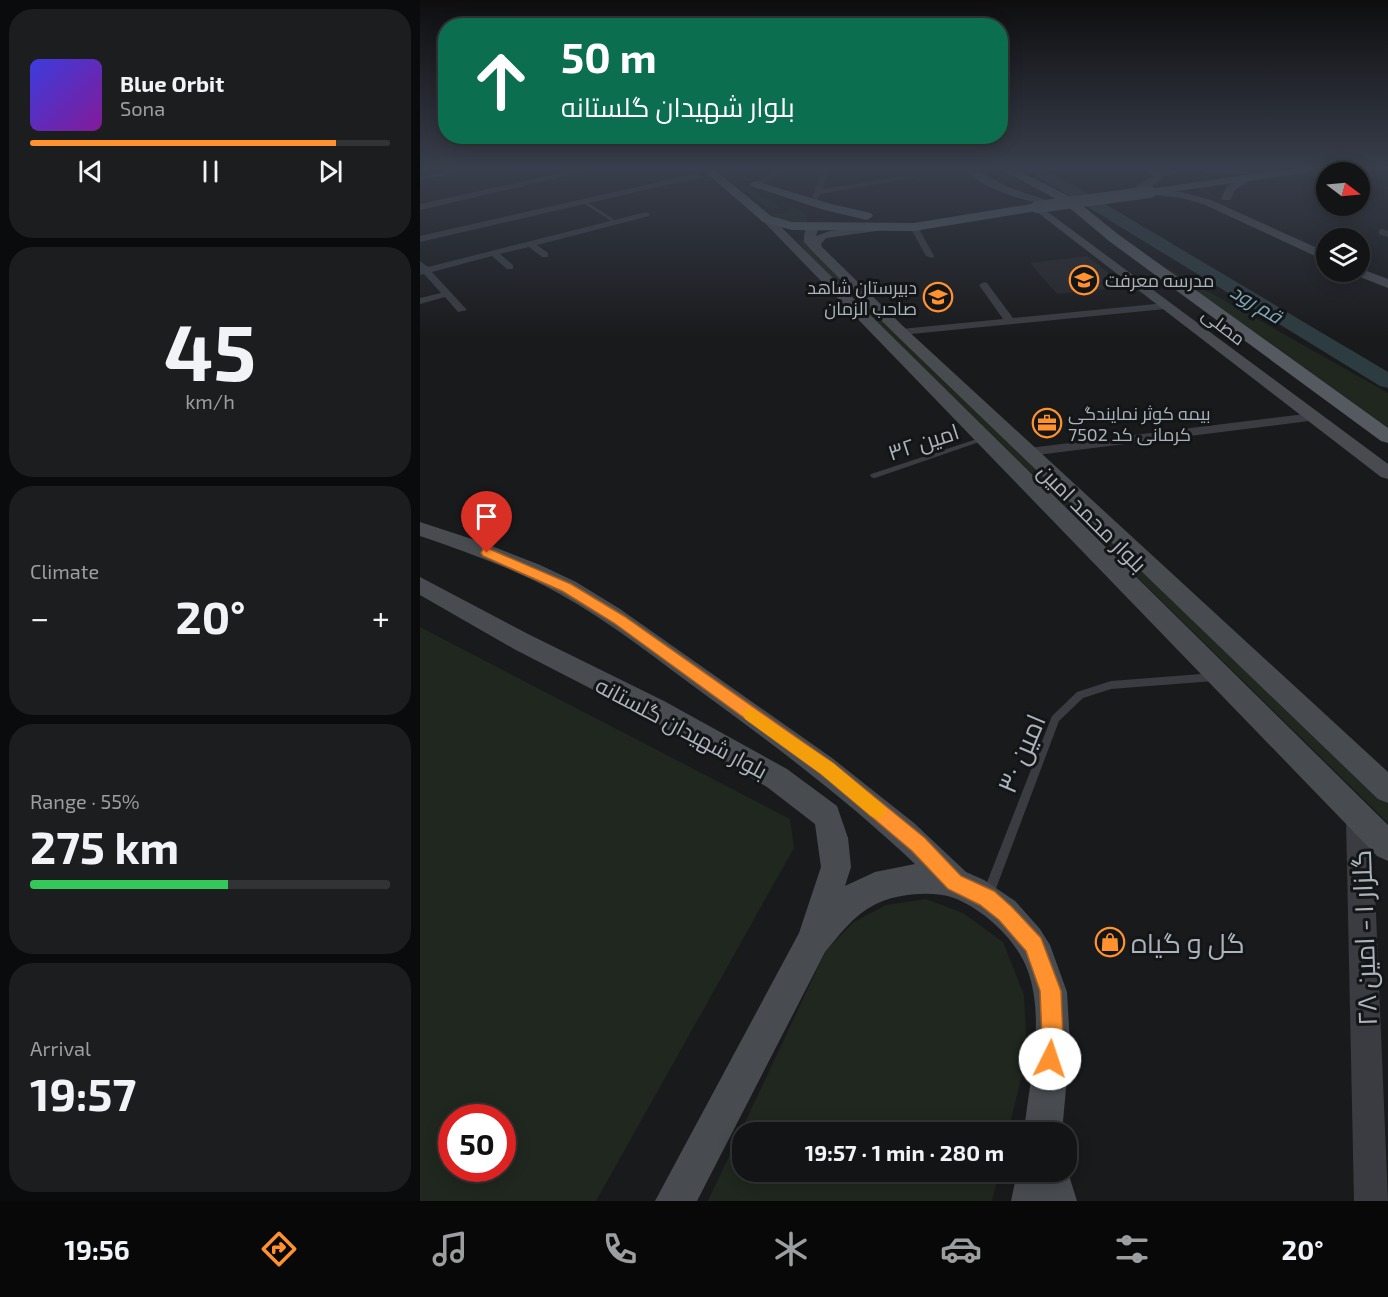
<!DOCTYPE html>
<html lang="en">
<head>
<meta charset="utf-8">
<style>
	:root { --surface:#131415; --page:#1c1d1e; --text:#f1f3f6; --muted:#9d9ea0; --line:#323334; --accent:#ff922e }
	body { margin:0; font-family:"Exo 2",Cairo,sans-serif; background:var(--page); color:var(--text); height:100vh; display:flex; flex-direction:column; font-size:22px; white-space:nowrap }
	* { box-sizing:border-box; margin:0 }
	p { font-size:20px; color:var(--muted) }
	.icon { flex:none; width:33px; height:33px; fill:none; stroke:currentColor; stroke-width:2; stroke-linecap:round; stroke-linejoin:round }
	.map { position:relative; flex:1; overflow:hidden }
	.panel { display:flex; flex-direction:column; gap:9px; padding:9px; background:#0a0b0c; width:420px }
	.panel>* { flex:none }
	.top-card { position:absolute; left:18px; top:18px; width:570px; height:126px; border-radius:24px; box-shadow:0 3px 15px #0003,0 0 0 2px var(--line); background:#0b6e4f; color:#fff; overflow:hidden }
	.needle { width:39px; rotate:106deg }
	.controls { position:absolute; left:896px; top:162px; display:grid; gap:12px }
	.controls a { display:grid; place-items:center; width:54px; height:54px; border-radius:50%; background:var(--surface); box-shadow:0 3px 15px #0003,0 0 0 2px var(--line); font-size:30px }
	.speed { position:absolute; left:18px; top:1104px; display:flex; gap:12px; font-size:30px; font-weight:700; text-align:center }
	.speed>* { display:grid; place-content:center; width:78px; height:78px; border-radius:50%; background:var(--surface); box-shadow:0 3px 15px #0003,0 0 0 2px var(--line); line-height:1 }
	.speed .limit { border:9px solid #d22; background:#fff; color:#111 }
	.pin { position:absolute; display:grid; place-items:center; width:51px; height:51px; color:#fff; margin:-62px -26px; border-radius:50% 50% 50% 0; rotate:-45deg; box-shadow:0 0 6px #0007 }
	.pin .icon { rotate:45deg }
	.me { position:absolute; width:66px; margin:-33px; rotate:4deg; stroke-linejoin:round; filter:drop-shadow(0 0 4px #0008) }
	.turn { display:flex; align-items:center; gap:21px; height:126px; padding:0 24px; font-size:27px }
	.turn .icon { width:78px; height:78px; stroke-width:2.5 }
	.turn b { display:block; font-size:42px; line-height:51px }
	.big { font-size:45px; font-weight:700; line-height:1.1 }
	.panel .tile { flex:1; display:flex; flex-direction:column; justify-content:center; gap:9px; min-width:0; padding:0 21px; border-radius:24px; background:var(--page) }
	.panel .dial { align-items:center; gap:0 }
	.dial b { font-size:78px; line-height:1 }
	.song { display:flex; align-items:center; gap:18px }
	.cover { width:72px; height:72px; border-radius:9px; background:linear-gradient(135deg,hsl(240 70% 55%),hsl(290 70% 35%)) }
	.played { height:6px; border-radius:3px; background:linear-gradient(90deg,var(--accent) 85%,var(--line) 85%) }
	.keys { display:flex; justify-content:space-around; direction:ltr }
	.heat { display:flex; justify-content:space-between; align-items:center; font-size:33px; direction:ltr }
	.charge { height:9px; border-radius:4px; background:linear-gradient(90deg,#34c759 55%,var(--line) 0) }
	.trip { position:absolute; left:312px; top:1122px; width:345px; height:60px; border-radius:24px; background:var(--surface); box-shadow:0 3px 15px #0003,0 0 0 2px var(--line); font-weight:700; line-height:60px; text-align:center }
	.dock { display:flex; height:96px; justify-content:space-around; align-items:center; background:#080808; color:var(--muted) }
	.dock .icon { width:42px; height:42px }
	.dock .on { color:var(--accent) }
	.dock b { font-size:27px; color:var(--text) }
	main { display:flex; flex:1; min-height:0 }
	.map>svg:first-child { display:block }
</style>
</head>
<body>
<main>
<section class="panel">
<div class="tile">
<div class="song"><i class="cover"></i><div><b>Blue Orbit</b><p>Sona</p></div></div>
<div class="played"></div>
<div class="keys"><svg class="icon" aria-label="previous" viewBox="0 0 24 24"><path d="M18 5L8 12l10 7zM5 5v14"/></svg><svg class="icon" aria-label="pause" viewBox="0 0 24 24"><path d="M8 5v14M16 5v14"/></svg><svg class="icon" aria-label="next" viewBox="0 0 24 24"><path d="M6 5l10 7-10 7zM19 5v14"/></svg></div>
</div>
<div class="tile dial"><b>45</b><p>km/h</p></div>
<div class="tile"><p>Climate</p>
<div class="heat"><a>−</a><b class="big">20°</b><a>+</a></div>
</div>
<div class="tile"><p>Range · 55%</p><b class="big">275 km</b><div class="charge"></div></div>
<div class="tile"><p>Arrival</p><b class="big">19:57</b></div>
</section>
<div class="map">
<svg width="968" height="1201" viewBox="0 0 968 1201">
	<rect width="100%" height="100%" fill="#191a1c"/>
	<path fill="#252629" d="M 667,256 L 706,287 L 637,294 L 610,263 Z"/>
	<path fill="#1f271e" fill-rule="evenodd" d="M 297,169 L 302,169 L 360,208 L 350,209 Z
		M 363,201 L 386,214 L 387,223 L 369,221 L 349,214 L 362,214 L 371,210 L 370,205 Z
		M 378,240 L 384,240 L 392,252 L 968,804 L 968,823 L 387,253 Z
		M 745,267 L 968,393 L 968,432 L 738,268 Z
		M 0,627 L 370,819 L 374,848 L 176,1201 L 0,1201 ZM 32,1118 L 82,1118 L 82,1168 L 32,1168 Z
		M 506,899 L 543,913 L 583,942 L 604,995 L 607,1054 L 588,1132 L 322,1132 L 322,1172 L 579,1172 L 572,1201 L 288,1201 L 406,950 L 434,922 L 466,905 Z"/>
	<g fill="none" stroke-linecap="round" stroke-linejoin="round">
		<path fill="#2d3c41" fill-rule="evenodd" d="M 606,169 L 623,169 L 655,186 L 968,372 L 968,388 L 960,386 Z"/>
		<path stroke="#404448" stroke-width="1.5" stroke-dasharray="1.5 2" stroke-linecap="butt" d="M 459,286 L 465,292"/>
		<path fill="#3a3c41" fill-rule="evenodd" d="M 163,200 L 164,200 L 196,221 L 193,222 L 162,202 Z
			M 563,437 L 566,439 L 565,440 L 455,478 L 453,478 L 450,476 L 451,474 Z
			M 794,673 L 797,674 L 799,677 L 797,680 L 794,681 L 691,689 L 663,698 L 639,721 L 572,899 L 568,901 L 564,899 L 562,895 L 632,716 L 657,692 L 691,681 Z"/>
		<path fill="#3a3c41" fill-rule="evenodd" d="M 35,169 L 50,169 L 0,181 L 0,177 Z
			M 359,169 L 368,169 L 338,186 L 331,184 Z
			M 403,169 L 410,169 L 402,189 L 493,175 L 497,177 L 400,194 L 397,201 L 391,201 Z
			M 278,173 L 281,177 L 0,242 L 0,236 Z
			M 226,212 L 230,214 L 229,216 L 117,245 L 128,253 L 128,257 L 122,257 L 109,247 L 80,254 L 93,265 L 93,269 L 87,269 L 72,256 L 12,272 L 47,310 L 38,312 L 25,297 L 0,304 L 0,298 L 21,293 L 4,274 L 0,275 L 0,261 L 8,267 Z
			M 491,225 L 498,227 L 514,256 L 513,258 L 506,256 L 490,227 Z
			M 962,229 L 968,231 L 968,237 L 959,234 L 959,230 Z
			M 564,282 L 567,283 L 593,318 L 745,303 L 750,306 L 745,309 L 481,335 L 476,332 L 481,329 L 583,319 L 559,285 Z
			M 893,413 L 899,417 L 897,420 L 609,456 L 602,452 L 609,448 Z"/>
		<path fill="#3a3c41" fill-rule="evenodd" d="M 159,169 L 176,169 L 0,210 L 0,204 Z
			M 939,806 L 948,809 L 952,818 L 968,1201 L 934,1201 L 926,818 L 930,809 Z"/>
		<path fill="#484c51" fill-rule="evenodd" d="M 543,169 L 555,169 L 588,187 L 629,201 L 624,204 C 596,199 565,189 543,169 Z
			M 726,169 L 763,169 L 753,175 L 742,176 C 738,184 725,192 716,190 L 716,186 L 733,176 Z
			M 781,169 L 830,169 L 831,171 L 826,174 L 786,172 Z
			M 828,175 L 836,177 L 816,189 L 810,200 L 802,200 L 801,198 L 808,185 Z
			M 730,189 L 761,192 L 791,200 L 906,252 L 906,261 L 783,204 L 761,198 L 726,194 L 725,192 Z
			M 617,204 L 968,464 L 968,479 L 961,477 L 613,209 L 612,207 Z
			M 347,216 L 351,217 L 968,825 L 968,861 L 957,856 L 343,221 L 341,219 Z
			M 393,224 L 399,227 L 396,236 L 410,231 L 460,226 L 460,230 L 456,231 L 406,238 L 401,244 L 402,247 L 486,329 L 968,772 L 968,803 L 958,799 L 476,335 L 392,251 L 384,242 C 384,234 384,226 393,224 Z
			M 939,268 L 968,279 L 968,288 L 935,275 L 933,272 L 939,272 Z
			M 0,522 L 64,543 L 120,565 L 156,582 L 200,609 L 412,758 L 494,823 L 546,872 L 564,880 L 595,901 L 620,929 L 630,945 L 647,992 L 650,1045 L 642,1132 L 604,1132 C 609,1081 625,1025 609,974 C 599,942 565,910 534,898 C 512,890 474,894 454,905 C 434,915 419,935 405,952 L 277,1201 L 235,1201 L 379,933 L 401,867 L 395,824 L 347,787 L 226,717 L 94,649 L 0,595 L 0,577 L 110,635 L 244,701 L 367,769 L 417,806 L 428,838 L 431,867 L 425,886 L 455,872 L 495,864 C 432,804 362,751 291,699 C 241,663 193,623 138,593 C 95,569 47,552 0,536 Z
			M 646,1166 L 657,1201 L 591,1201 L 597,1172 L 646,1172 Z"/>
		<path fill="#555a60" fill-rule="evenodd" d="M 282,169 L 294,169 L 351,216 L 372,222 L 494,223 L 617,203 L 623,207 L 617,211 L 494,231 L 372,230 L 343,222 Z
			M 581,169 L 595,169 L 653,198 L 699,235 L 968,428 L 968,443 L 961,441 L 689,241 L 645,204 Z
			M 865,169 L 895,169 L 890,172 L 730,195 L 724,192 L 730,189 Z
			M 335,181 L 411,204 L 451,213 L 453,216 L 447,220 L 404,210 L 331,186 L 329,184 Z"/>
		<path stroke="#404448" stroke-width="1.5" stroke-dasharray="1.5 2" stroke-linecap="butt" d="M 410,295 L 459,286"/>
		<path stroke="#555a60" stroke-width="12" d="M 617,207 L 730,192"/>
	</g>
	<linearGradient id="sky" x2="0" y2="1"><stop stop-color="#0e0e0f"/><stop offset="0.5" stop-color="#383e4b"/><stop offset="1" stop-color="#383e4b" stop-opacity="0"/></linearGradient>
	<rect width="968" height="337" fill="url(#sky)"/>
	<path fill="#ff922e" stroke="#a65f1e" stroke-width="1.5" d="M 67,548 L 151,584 L 204,616 L 413,763 L 505,838 L 541,876 L 574,891 L 592,907 L 621,938 L 641,991 L 643,1038 L 638,1066 L 630,1070 L 622,1066 L 619,1059 L 622,1038 L 620,991 L 606,951 L 579,920 L 560,905 L 528,889 L 492,851 L 401,774 L 194,623 L 142,591 L 63,556 L 61,553 L 63,549 Z"/>
	<path fill="#f59e0b" d="M 331,708 L 413,763 L 463,805 L 466,811 L 463,816 L 457,819 L 451,816 L 401,774 L 325,719 L 323,714 L 325,710 Z"/>
	<defs>
		<g id="school-ring" transform="scale(1.5)"><circle r="9.5" fill="#141517" stroke="#ff922e" stroke-width="1.5"/><path d="M0-5L7-2L0 1L-7-2ZM-4 1L0 2.5L4 1V4Q0 6-4 4Z" fill="#ff922e"/></g>
		<g id="office-ring" transform="scale(1.5)"><circle r="9.5" fill="#141517" stroke="#ff922e" stroke-width="1.5"/><path d="M-6-3h4V-5.5h4V-3h4V5H-6ZM-1-4.5V-3h2v-1.5ZM-6 0V1H6V0Z" fill="#ff922e"/></g>
		<g id="shop-ring" transform="scale(1.5)"><circle r="9.5" fill="#141517" stroke="#ff922e" stroke-width="1.5"/><path d="M-5-2.5h2.3a2.7 3.5 0 0 1 5.4 0H5L5.5 6h-11ZM-1.5-2.5h3a1.5 2.3 0 0 0-3 0Z" fill="#ff922e"/></g>
	</defs>
	<g fill-rule="evenodd">
		<use href="#school-ring" x="664" y="280"/>
		<use href="#school-ring" x="518" y="297"/>
		<use href="#office-ring" x="627" y="423"/>
		<use href="#shop-ring" x="690" y="942"/>
	</g>
	<g text-anchor="middle" dominant-baseline="central" stroke-width="6" stroke-linejoin="round" paint-order="stroke">
		<g font-size="18" fill="#abb3bc" stroke="#141517" text-anchor="start">
			<text x="685" y="280">مدرسه معرفت</text>
			<text x="497" y="287" text-anchor="end">دبیرستان شاهد<tspan x="497" dy="21">صاحب الزمان</tspan></text>
			<text x="648" y="413">بیمه کوثر نمایندگی<tspan x="648" dy="21">کرمانی کد 7502</tspan></text>
		</g>
		<g font-size="18" fill="#abb3bc" stroke="#141517">
			<text transform="translate(804 326) rotate(37)">مصلی</text>
		</g>
		<g font-size="20" font-style="italic" fill="#7fa9ba" stroke="#141517">
			<text transform="translate(837 303) rotate(31)">قم رود</text>
		</g>
		<g font-size="22" fill="#abb3bc" stroke="#141517">
			<text transform="translate(503 441) rotate(-18)">امین ۳۲</text>
			<text transform="translate(673 517) rotate(45)">بلوار محمد امین</text>
			<text transform="translate(262 727) rotate(28)">بلوار شهیدان گلستانه</text>
		</g>
		<g font-size="27" fill="#abb3bc" stroke="#141517">
			<text transform="translate(600 753) rotate(-67)">امین ۳۰</text>
			<text transform="translate(943 938) rotate(-92)">گلزار ۱ - امین ۲۸</text>
		</g>
		<g font-size="27" fill="#abb3bc" stroke="#141517" text-anchor="start">
			<text x="711" y="942">گل و گیاه</text>
		</g>
	</g>
</svg>
<div class="controls">
<a><svg class="needle" viewBox="-14 -14 28 28"><path d="M0-13l5 13h-10z" fill="#e53935"/><path d="M0 13l5-13h-10z" fill="#9d9ea0"/></svg></a>
<a><svg class="icon" aria-label="layers" viewBox="0 0 24 24"><path d="M12 4l9 5-9 5-9-5zM3 14l9 5 9-5"/></svg></a>
</div>
<div class="speed"><div class="limit">50</div></div>
<div class="pin" style="left:67px;top:553px;background:#d93025"><svg class="icon" aria-label="arrive" viewBox="0 0 24 24"><path d="M6 21V4h12l-3 4 3 4H6"/></svg></div>
<svg class="me" style="left:630px;top:1059px" viewBox="-20 -20 40 40"><circle r="19" fill="#fff"/><path d="M0-13L10 11 0 6-10 11z" fill="#ff922e"/></svg>
<div class="trip">19:57 · 1 min · 280 m</div>
<div class="top-card">
<div class="turn"><svg class="icon" aria-label="ahead" viewBox="0 0 24 24"><path d="M12 20V5M6 11l6-6 6 6"/></svg><div><b>50 m</b>بلوار شهیدان گلستانه</div></div>
</div>
</div>
</main>
<nav class="dock">
<b>19:56</b>
<svg class="icon on" aria-label="directions" viewBox="0 0 24 24"><path d="M12 3l9 9-9 9-9-9zM9 14v-3h6M13 9l2 2-2 2"/></svg>
<svg class="icon" aria-label="music" viewBox="0 0 24 24"><path d="M9 18V5l10-2v13"/><circle cx="6" cy="18" r="3"/><circle cx="16" cy="16" r="3"/></svg>
<svg class="icon" aria-label="phone" viewBox="0 0 24 24"><path d="M5 4h4l2 5-3 2q2 4 5 5l2-3 5 2v4C11 20 4 13 5 4z"/></svg>
<svg class="icon" aria-label="climate" viewBox="0 0 24 24"><path d="M12 3v18M4 7l16 10M4 17L20 7"/></svg>
<svg class="icon" aria-label="car" viewBox="0 0 24 24"><path d="M5 17H2v-5l4-1 3-4h7l3 4 3 1v5h-3M9 17h6M6 11h13"/><circle cx="7" cy="17" r="2"/><circle cx="17" cy="17" r="2"/></svg>
<svg class="icon" aria-label="filters" viewBox="0 0 24 24"><path d="M4 7h16M4 17h16"/><circle cx="9" cy="7" r="2"/><circle cx="15" cy="17" r="2"/></svg>
<b>20°</b>
</nav>
</body>
</html>
